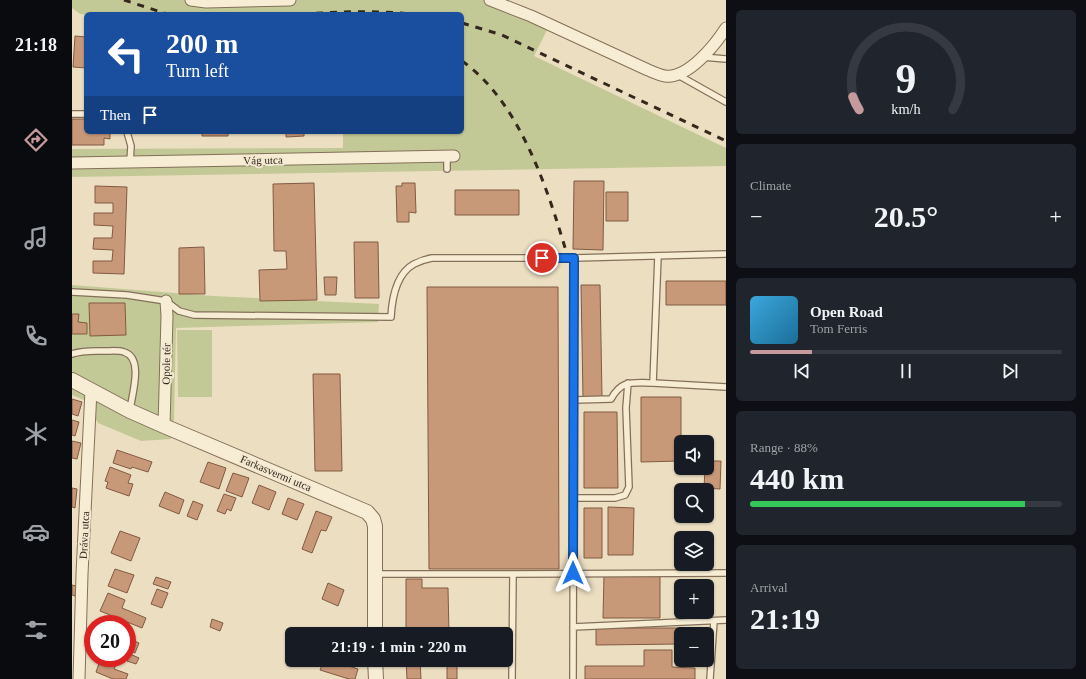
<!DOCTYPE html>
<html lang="en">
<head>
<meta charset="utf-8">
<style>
	:root { --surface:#171b24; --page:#20242c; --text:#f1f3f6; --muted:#9ea1a6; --line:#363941; --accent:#c59a9c }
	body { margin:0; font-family:"Times New Roman",serif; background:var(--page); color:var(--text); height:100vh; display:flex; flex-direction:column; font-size:15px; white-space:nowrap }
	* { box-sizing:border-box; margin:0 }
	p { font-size:13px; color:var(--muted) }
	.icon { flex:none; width:22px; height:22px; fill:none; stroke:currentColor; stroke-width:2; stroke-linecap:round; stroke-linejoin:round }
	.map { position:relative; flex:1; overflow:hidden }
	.panel { display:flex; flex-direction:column; gap:10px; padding:10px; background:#0d0f14; width:360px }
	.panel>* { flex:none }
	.hud { position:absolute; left:12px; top:12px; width:380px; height:122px; border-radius:6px; box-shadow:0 1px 3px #0004; background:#1a4fa0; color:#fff; overflow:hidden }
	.buttons { position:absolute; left:602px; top:435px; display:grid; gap:8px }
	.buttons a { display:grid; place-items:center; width:40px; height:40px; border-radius:6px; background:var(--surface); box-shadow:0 1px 3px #0004; font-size:20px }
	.speed { position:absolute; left:12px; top:615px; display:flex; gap:8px; font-size:20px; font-weight:700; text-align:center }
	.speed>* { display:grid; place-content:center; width:52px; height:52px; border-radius:50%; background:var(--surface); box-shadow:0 1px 3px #0004; line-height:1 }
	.speed .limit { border:6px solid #d22; background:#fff; color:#111 }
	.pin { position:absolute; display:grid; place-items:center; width:34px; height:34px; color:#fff; margin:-17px; border:2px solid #fff; border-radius:50%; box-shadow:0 1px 4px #0007 }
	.me { position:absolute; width:44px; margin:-22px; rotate:0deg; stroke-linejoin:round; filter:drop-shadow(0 0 3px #0008) }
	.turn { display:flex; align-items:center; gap:14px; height:84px; padding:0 16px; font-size:18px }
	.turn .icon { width:52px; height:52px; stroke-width:2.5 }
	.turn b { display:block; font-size:28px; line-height:34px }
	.then { display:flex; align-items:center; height:38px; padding:0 16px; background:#0003; gap:8px; font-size:15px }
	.big { font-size:30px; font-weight:700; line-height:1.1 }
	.panel .tile { flex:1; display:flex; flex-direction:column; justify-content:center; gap:6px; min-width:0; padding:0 14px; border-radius:6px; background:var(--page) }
	.panel .dial { align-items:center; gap:0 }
	.dial svg { height:104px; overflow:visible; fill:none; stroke:var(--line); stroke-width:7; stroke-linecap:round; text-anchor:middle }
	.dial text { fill:var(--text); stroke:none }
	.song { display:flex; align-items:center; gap:12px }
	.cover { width:48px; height:48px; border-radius:6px; background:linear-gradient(135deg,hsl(200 70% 55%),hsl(200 70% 35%)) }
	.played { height:4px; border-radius:2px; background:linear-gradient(90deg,var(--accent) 20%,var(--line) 20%) }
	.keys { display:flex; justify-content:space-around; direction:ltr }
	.heat { display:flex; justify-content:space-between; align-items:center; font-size:22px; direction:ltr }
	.charge { height:6px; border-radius:3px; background:linear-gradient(90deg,#34c759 88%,var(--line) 0) }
	.trip { position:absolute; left:213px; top:627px; width:228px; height:40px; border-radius:6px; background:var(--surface); box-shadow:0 1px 3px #0004; font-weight:700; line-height:40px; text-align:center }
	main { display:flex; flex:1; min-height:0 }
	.dock { display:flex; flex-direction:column; width:72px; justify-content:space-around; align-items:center; background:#090b0e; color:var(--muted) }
	.dock .icon { width:28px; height:28px }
	.dock .selected { color:var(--accent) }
	.dock b { font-size:18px; color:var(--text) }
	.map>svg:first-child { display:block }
</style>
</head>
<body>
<main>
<nav class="dock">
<b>21:18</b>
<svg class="icon selected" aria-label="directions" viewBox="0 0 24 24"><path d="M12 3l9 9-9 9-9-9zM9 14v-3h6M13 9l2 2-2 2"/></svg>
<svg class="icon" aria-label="music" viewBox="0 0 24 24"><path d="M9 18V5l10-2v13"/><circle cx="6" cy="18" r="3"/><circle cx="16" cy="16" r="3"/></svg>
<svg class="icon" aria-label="phone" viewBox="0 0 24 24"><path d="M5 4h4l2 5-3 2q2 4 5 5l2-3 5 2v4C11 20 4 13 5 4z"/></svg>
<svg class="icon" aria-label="climate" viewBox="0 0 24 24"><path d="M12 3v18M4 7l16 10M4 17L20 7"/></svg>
<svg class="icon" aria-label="car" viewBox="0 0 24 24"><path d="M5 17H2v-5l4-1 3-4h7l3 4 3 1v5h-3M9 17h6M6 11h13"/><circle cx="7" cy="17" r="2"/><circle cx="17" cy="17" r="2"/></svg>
<svg class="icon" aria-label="filters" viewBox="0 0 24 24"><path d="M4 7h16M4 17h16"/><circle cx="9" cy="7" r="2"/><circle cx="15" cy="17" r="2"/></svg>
</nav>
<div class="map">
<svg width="654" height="679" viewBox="0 0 654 679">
	<rect width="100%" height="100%" fill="#ebdec1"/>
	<path fill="#c3c996" d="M 0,0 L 434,0 L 480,20 L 462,56 L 654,148 L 654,166 L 0,177 L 0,149 L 271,148 L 271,132 L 390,132 L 390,14 L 14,14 L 14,15 L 8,14 L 0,8 Z
		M 0,285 L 141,296 L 307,304 L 306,322 L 104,328 L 102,420 L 99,439 L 69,441 L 26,423 L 12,400 L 0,395 Z
		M 105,330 L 140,330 L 140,397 L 106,397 Z"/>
	<path fill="#c89979" stroke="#825a41" d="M 3,36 L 14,37 L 14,68 L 1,67 Z
		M 0,119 L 14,119 L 14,132 L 38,132 L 38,139 L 32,138 L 32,145 L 0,145 Z
		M 130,132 L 156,132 L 156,136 L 130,136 Z
		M 214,132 L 232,132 L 232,136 L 214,137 Z
		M 502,181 L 532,181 L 531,250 L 501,249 Z
		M 242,183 L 245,300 L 188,301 L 187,270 L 215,269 L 214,251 L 202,251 L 201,184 Z
		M 330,183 L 343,183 L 344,213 L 337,212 L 337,222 L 325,222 L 324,186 L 330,186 Z
		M 23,186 L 55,187 L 52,274 L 21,273 L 21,261 L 40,261 L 41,250 L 21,249 L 22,238 L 40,238 L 41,226 L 22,225 L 22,213 L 41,213 L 41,203 L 23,203 Z
		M 383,190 L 447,190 L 447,215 L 383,215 Z
		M 534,192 L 556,192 L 556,221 L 534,221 Z
		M 282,242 L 306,242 L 307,298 L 283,298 Z
		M 132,247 L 133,294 L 107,294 L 107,248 Z
		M 252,277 L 265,277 L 264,295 L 253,295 Z
		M 594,281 L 654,281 L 654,305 L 594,305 Z
		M 509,285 L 528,285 L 530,397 L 511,397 Z
		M 355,287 L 486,287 L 487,569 L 357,569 Z
		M 17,303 L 53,303 L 54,335 L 18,336 Z
		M 0,314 L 7,314 L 6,322 L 15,323 L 15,334 L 0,334 Z
		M 241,374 L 268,374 L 270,471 L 243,471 Z
		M 569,397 L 609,397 L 609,461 L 569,462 Z
		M 0,399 L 10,402 L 6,416 L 0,414 Z
		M 512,412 L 545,412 L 546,488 L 512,488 Z
		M 0,420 L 7,422 L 3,436 L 0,435 Z
		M 0,441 L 9,443 L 5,459 L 0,458 Z
		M 45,450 L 80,462 L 76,472 L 60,467 L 59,469 L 41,463 Z
		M 635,461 L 649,461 L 648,489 L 632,488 L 633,468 L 635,468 Z
		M 136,462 L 154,468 L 147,489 L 128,482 Z
		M 38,467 L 59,475 L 56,483 L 61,484 L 57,496 L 34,488 L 36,482 L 33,481 Z
		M 161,473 L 177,478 L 170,497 L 154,491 Z
		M 187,485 L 204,492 L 197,510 L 180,503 Z
		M 0,488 L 5,489 L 3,508 L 0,507 Z
		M 93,492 L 112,500 L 107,514 L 87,506 Z
		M 152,494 L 164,498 L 159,511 L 155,509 L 153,514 L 145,511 Z
		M 216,498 L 232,504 L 225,520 L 210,514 Z
		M 121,501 L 131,505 L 125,520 L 115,516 Z
		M 536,507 L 562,508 L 561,555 L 536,555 Z
		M 512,508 L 530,508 L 530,558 L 512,558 Z
		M 244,511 L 260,517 L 254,531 L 249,530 L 240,553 L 230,549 Z
		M 48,531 L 68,538 L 59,561 L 39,553 Z
		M 43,569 L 62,575 L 55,593 L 36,586 Z
		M 532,575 L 588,576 L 588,618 L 531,618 Z
		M 84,577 L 99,582 L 96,589 L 81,584 Z
		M 334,579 L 350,579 L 350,588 L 376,588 L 377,634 L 334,634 Z
		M 256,583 L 272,590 L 266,606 L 250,599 Z
		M 0,585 L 4,586 L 3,596 L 0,595 Z
		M 85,589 L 96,593 L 90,608 L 79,604 Z
		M 36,593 L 53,600 L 50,608 L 74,618 L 70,628 L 28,611 Z
		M 140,619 L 151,623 L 148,631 L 138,627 Z
		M 524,628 L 614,628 L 615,634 L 609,634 L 609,644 L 524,645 Z
		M 55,631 L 62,635 L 60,640 L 67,643 L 63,653 L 55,649 Z
		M 572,650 L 600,650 L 600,667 L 623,668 L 623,679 L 513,679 L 513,666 L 572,666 Z
		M 58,654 L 67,658 L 64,664 L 55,661 Z
		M 29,658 L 39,658 L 46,661 L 42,669 L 56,674 L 54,679 L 41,679 L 24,672 Z
		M 252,660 L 259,660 L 286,669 L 283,679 L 277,679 L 248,670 Z
		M 334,660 L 348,660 L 349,679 L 335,679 Z
		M 375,662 L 385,662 L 385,679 L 375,679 Z"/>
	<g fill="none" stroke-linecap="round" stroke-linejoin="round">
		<g stroke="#84705a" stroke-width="8">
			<path id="service" d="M 630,57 L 654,59
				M 606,75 L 654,102
				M 0,114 L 14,114
				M 55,132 L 59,146 L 58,162
				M 375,169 L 375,156
				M 502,258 L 654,254
				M 0,292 L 55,295 L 94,301 L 107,311 L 122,315 L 319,317 C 320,298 324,274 342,264 C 348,261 354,259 360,258 L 502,258 L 501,679
				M 0,354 C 11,350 22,351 33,351 C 39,351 46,350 52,352 C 72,358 60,394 58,410
				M 581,383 L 654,387
				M 502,400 L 539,399 C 550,379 561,383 581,383 L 586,256
				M 501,498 L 543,498 L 553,495 L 557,487 L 554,408 L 556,383
				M 303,574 L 441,574
				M 501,627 L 654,620
				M 440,679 L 441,574 L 654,573
				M 638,679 L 642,621"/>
		</g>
		<g stroke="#84705a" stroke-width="13">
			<path id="minor" d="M 119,0 L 134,2 L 218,0
				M 418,0 L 459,16 L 576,70 C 581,72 587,75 593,76 C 616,79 643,45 654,28
				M 0,163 L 382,156
				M 92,426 L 95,316 L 94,301
				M 7,679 L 10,574 L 19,390"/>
		</g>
		<g stroke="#84705a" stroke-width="16">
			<path id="tertiary" d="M 0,380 L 58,411 L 92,426 L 295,512 L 301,519 L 303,526 L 303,634
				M 303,660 L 304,679"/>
		</g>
		<use href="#service" stroke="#f7ecd4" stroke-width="5.5"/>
		<use href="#minor" stroke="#f7ecd4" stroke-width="11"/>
		<use href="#tertiary" stroke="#f7ecd4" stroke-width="14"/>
		<path stroke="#34281d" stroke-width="3" stroke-dasharray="7 7" stroke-linecap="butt" d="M 52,0 L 95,14
			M 230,14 C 266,12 302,10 338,14
			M 390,23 L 430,35 L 449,44 L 654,141
			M 390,61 C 447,101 475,187 494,251"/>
	</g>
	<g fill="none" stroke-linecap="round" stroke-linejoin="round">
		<g stroke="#114b97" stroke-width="10">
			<path id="route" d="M 470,258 L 502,258 L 501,573"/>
		</g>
		<use href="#route" stroke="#1a73e8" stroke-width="7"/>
	</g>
	<g text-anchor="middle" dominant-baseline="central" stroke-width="4" stroke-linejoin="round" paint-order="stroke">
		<g font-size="11" fill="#34281d" stroke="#f3e9d0">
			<text transform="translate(191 160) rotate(-1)">Vág utca</text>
			<text transform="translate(94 364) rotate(-89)">Opole tér</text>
			<text transform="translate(204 473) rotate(23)">Farkasvermi utca</text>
			<text transform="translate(12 535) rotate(-87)">Dráva utca</text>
		</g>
	</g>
</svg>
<div class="buttons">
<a><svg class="icon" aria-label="sound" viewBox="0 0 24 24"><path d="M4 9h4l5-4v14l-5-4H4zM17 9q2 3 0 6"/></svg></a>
<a><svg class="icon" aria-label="search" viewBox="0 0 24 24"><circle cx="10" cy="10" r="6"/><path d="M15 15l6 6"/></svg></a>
<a><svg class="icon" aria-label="layers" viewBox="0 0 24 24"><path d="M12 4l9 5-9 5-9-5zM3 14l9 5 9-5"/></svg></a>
<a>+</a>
<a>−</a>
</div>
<div class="speed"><div class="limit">20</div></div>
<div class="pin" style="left:470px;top:258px;background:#d93025"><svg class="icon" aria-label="arrive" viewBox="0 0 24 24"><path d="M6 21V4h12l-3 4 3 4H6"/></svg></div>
<svg class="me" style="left:501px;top:573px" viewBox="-20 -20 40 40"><path d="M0-17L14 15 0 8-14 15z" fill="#1a73e8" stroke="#fff" stroke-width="4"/></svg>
<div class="trip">21:19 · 1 min · 220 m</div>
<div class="hud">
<div class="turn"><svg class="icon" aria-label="left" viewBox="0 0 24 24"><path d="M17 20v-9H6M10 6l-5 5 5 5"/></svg><div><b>200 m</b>Turn left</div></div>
<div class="then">Then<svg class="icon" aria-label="arrive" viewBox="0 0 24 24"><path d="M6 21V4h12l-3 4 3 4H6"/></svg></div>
</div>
</div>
<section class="panel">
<div class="tile dial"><svg viewBox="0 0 100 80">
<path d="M14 69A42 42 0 1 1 86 69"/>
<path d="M14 69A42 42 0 0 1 9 59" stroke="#c59a9c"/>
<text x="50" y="56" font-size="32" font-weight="700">9</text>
<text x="50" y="72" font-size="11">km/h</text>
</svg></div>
<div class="tile"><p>Climate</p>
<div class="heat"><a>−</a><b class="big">20.5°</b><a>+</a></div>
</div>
<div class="tile">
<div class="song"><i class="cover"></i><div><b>Open Road</b><p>Tom Ferris</p></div></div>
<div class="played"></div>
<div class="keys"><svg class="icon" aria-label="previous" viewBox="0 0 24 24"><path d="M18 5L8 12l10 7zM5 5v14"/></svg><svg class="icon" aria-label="pause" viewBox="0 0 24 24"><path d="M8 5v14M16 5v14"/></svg><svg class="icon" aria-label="next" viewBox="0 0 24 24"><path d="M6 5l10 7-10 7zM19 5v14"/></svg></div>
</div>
<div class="tile"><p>Range · 88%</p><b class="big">440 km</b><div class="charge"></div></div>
<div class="tile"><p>Arrival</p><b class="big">21:19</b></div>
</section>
</main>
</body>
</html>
